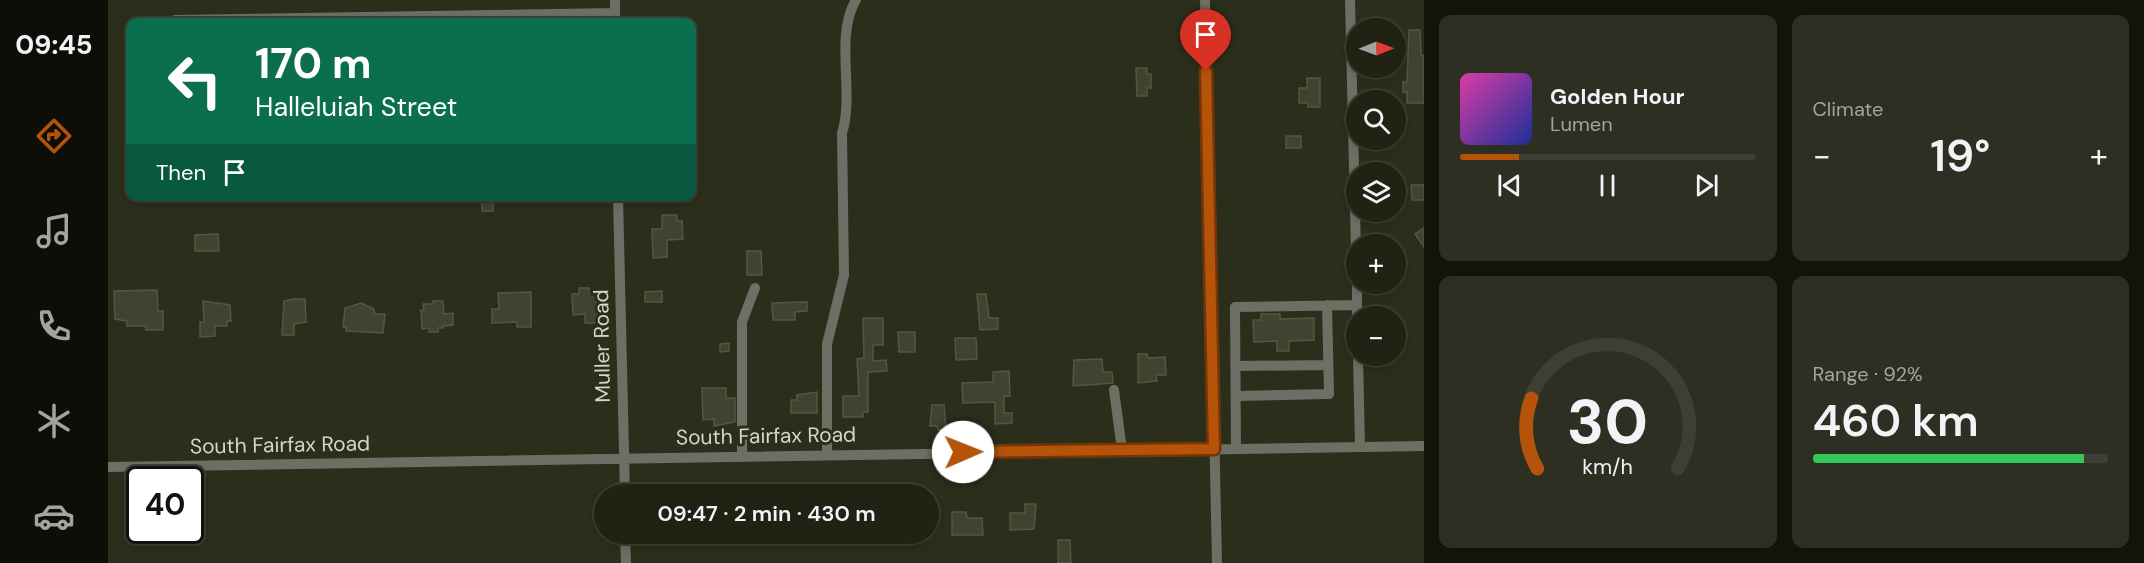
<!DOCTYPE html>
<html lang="en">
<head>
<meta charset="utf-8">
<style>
	:root { --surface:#202214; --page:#2d2f22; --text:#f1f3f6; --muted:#a2a4a0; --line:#3d3f34; --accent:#b45309 }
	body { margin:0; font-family:"DM Sans",sans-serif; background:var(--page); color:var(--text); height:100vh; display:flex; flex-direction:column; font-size:22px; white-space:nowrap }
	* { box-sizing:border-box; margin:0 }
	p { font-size:20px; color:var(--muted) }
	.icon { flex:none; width:33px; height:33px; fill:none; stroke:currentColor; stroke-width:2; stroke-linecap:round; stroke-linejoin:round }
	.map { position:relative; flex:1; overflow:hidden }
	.details { display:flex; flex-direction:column; gap:15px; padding:15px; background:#12130b; width:720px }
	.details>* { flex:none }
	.hud { position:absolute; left:18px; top:18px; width:570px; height:183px; border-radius:12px; box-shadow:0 3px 9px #0003,0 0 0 2px var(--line); background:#0b6e4f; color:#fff; overflow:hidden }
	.needle { width:39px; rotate:89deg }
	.buttons { position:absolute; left:1238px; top:18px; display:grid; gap:12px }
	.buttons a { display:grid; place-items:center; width:60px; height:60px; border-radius:50%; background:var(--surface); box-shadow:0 3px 9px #0003,0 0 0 2px var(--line); font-size:30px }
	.speed { position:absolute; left:18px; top:466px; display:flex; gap:12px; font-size:30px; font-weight:700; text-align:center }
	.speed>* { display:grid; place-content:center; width:78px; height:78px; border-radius:50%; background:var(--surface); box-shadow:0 3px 9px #0003,0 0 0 2px var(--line); line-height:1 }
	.speed .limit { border:3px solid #111; border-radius:9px; background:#fff; color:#111 }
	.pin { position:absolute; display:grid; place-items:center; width:51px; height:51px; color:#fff; margin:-62px -26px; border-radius:50% 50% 50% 0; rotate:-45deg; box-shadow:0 0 6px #0007 }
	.pin .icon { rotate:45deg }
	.me { position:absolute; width:66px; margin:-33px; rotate:89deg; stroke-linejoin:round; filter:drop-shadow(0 0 4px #0008) }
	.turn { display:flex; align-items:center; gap:21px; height:126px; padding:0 30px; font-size:27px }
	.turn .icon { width:78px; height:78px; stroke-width:2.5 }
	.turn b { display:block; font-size:42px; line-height:51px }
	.then { display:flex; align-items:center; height:57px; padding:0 30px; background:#0003; gap:12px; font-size:22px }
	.big { font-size:45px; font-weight:600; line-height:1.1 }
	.details .widget { flex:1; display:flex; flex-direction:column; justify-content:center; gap:9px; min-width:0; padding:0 21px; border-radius:12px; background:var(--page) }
	.details .dial { align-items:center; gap:0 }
	.dial svg { height:156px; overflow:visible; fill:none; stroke:var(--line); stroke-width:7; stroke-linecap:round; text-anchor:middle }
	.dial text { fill:var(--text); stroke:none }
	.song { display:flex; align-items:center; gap:18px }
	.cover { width:72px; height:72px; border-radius:9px; background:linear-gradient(135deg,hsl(320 70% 55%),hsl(230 70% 35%)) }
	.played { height:6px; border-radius:3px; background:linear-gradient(90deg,var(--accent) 20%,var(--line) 20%) }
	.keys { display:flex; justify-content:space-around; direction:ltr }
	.heat { display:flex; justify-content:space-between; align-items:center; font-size:33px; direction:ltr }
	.charge { height:9px; border-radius:4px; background:linear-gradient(90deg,#34c759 92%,var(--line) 0) }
	.details .tiles { flex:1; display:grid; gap:15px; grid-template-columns:repeat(2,1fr) }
	.trip { position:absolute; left:486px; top:484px; width:345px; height:60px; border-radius:30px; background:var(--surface); box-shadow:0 3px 9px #0003,0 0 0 2px var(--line); font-weight:600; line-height:60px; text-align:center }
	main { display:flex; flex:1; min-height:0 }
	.menu { display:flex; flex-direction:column; width:108px; justify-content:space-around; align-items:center; background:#0d0e08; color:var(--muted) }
	.menu .icon { width:42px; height:42px }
	.menu .on { color:var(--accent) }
	.menu b { font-size:27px; color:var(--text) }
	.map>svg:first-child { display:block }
</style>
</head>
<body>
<main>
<nav class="menu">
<b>09:45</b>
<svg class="icon on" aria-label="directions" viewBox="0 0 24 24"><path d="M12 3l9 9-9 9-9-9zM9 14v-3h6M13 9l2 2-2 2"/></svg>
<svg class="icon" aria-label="music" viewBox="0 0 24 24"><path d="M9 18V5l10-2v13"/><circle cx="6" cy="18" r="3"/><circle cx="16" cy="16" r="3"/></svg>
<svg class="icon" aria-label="phone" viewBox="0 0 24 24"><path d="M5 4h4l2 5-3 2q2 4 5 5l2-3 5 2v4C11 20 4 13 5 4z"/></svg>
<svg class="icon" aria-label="climate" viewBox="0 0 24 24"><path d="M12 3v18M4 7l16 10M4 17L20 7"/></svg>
<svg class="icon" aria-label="car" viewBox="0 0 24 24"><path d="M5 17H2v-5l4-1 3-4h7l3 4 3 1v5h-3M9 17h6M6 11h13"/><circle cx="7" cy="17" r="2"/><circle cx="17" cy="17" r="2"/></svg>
</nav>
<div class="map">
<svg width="1316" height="563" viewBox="0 0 1316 563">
	<rect width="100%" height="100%" fill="#2b2e1b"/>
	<path fill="#40432f" stroke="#535742" stroke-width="1.5" d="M 1301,30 L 1312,30 L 1313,55 L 1316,56 L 1316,103 L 1299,103 L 1299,92 L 1295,92 L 1295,82 L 1299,82 Z
		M 1028,68 L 1039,68 L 1039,74 L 1043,74 L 1043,88 L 1039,88 L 1039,96 L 1029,96 Z
		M 1199,78 L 1212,78 L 1212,107 L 1200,107 L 1200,103 L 1191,103 L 1191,88 L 1199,88 Z
		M 1178,136 L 1193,136 L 1193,148 L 1178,148 Z
		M 1303,185 L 1316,185 L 1316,200 L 1304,200 Z
		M 374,196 L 385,196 L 385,211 L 374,211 Z
		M 554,215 L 569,215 L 569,221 L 574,221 L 575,239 L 559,240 L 559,257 L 545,258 L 544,229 L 554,229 Z
		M 1316,228 L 1316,247 L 1307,234 Z
		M 110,234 L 111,251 L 87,251 L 87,235 Z
		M 639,251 L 653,251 L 654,275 L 639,275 Z
		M 471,288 L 481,288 L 481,293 L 488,293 L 489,323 L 477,323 L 477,314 L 465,315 L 464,294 L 471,294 Z
		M 49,290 L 50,312 L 55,311 L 55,330 L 38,330 L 38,326 L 19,326 L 19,321 L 7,319 L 6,291 Z
		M 554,291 L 554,302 L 537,302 L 537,292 Z
		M 423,292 L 423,327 L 409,327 L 409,322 L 384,323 L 384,309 L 391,309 L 390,293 Z
		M 869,294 L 878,294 L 881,318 L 890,318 L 890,329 L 872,330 Z
		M 185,299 L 197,299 L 198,322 L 186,324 L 186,335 L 174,335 L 176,301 Z
		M 95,301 L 122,305 L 123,321 L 119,321 L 119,326 L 107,326 L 107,336 L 92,337 L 92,322 L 96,322 Z
		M 325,301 L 335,301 L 336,314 L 345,313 L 345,325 L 335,326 L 335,328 L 330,328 L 330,332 L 321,332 L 321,328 L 314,329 L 313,310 L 316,310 L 315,304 L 325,304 Z
		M 699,302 L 699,311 L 687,312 L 687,320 L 665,320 L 664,303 Z
		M 253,303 L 266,309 L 266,314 L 277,314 L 275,333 L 238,331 L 238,327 L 235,327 L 237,308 Z
		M 1153,314 L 1172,314 L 1172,319 L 1206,318 L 1206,340 L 1181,341 L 1181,351 L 1169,351 L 1169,341 L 1146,342 L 1145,320 L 1153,320 Z
		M 755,318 L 775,318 L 775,345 L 765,345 L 765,361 L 778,360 L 779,371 L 760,372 L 760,412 L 755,412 L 755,417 L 735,417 L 735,396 L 751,396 L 749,359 L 756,358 Z
		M 790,332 L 807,332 L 807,352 L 791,352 Z
		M 847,338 L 868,338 L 869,359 L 848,360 Z
		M 621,343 L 621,351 L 612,352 L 612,344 Z
		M 1030,354 L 1039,354 L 1040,358 L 1057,357 L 1058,375 L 1048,375 L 1049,381 L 1030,383 Z
		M 994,359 L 995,372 L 1004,372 L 1005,383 L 965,386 L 966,360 Z
		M 901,371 L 902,396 L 896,396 L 896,413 L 904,413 L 904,423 L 887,424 L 887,402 L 855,403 L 854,383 L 885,382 L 885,372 Z
		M 594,388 L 618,388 L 618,398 L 627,398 L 627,422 L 606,426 L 606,419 L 595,420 Z
		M 709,392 L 709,413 L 683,413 L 683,400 L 689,400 L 689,395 Z
		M 824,405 L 836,405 L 838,430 L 830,430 L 829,426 L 822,426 Z
		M 917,504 L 928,504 L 926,529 L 902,530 L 902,513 L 917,513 Z
		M 844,512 L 858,512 L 859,518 L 874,518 L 875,535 L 844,535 Z
		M 791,534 L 800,534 L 800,542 L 791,543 Z
		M 950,540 L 962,540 L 963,563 L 950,563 Z"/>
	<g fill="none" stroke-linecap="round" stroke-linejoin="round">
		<path stroke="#6d6f65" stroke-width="10" d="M 507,0 L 507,22
			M 1097,0 L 1109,563
			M 1242,0 L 1248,252
			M 67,20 L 507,13
			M 510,196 L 517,495
			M 1249,284 L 1249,316
			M 1250,356 L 1252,447
			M 1128,366 L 1220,365
			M 1006,390 L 1014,450
			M 1129,396 L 1221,394 L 1219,305
			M 1128,449 L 1127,307 L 1249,305
			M 719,454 L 719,344 L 736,275 L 734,133 C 747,93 726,36 748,0
			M 634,456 L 634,322 L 647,288
			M 0,467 L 1316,446
			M 517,534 L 518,563"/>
	</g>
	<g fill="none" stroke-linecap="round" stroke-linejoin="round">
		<g stroke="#753606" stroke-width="15">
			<path id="route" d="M 855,452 L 1106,449 L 1098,71"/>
		</g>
		<use href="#route" stroke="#b45309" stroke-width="10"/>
	</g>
	<g text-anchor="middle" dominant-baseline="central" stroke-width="6" stroke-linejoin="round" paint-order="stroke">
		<g font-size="21" fill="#d3d6ca" stroke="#2b2e1b">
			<text transform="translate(494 346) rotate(-91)">Muller Road</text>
			<text transform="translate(658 436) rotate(-1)">South Fairfax Road</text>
			<text transform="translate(172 445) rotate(-1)">South Fairfax Road</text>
		</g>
	</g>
</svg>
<div class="buttons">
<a><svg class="needle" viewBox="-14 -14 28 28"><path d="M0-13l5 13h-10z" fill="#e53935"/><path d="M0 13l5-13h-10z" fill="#a2a4a0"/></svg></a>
<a><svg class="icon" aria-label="search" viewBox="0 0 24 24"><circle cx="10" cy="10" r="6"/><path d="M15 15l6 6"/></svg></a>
<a><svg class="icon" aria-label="layers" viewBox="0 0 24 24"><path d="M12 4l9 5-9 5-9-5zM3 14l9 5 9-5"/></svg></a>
<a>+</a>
<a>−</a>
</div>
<div class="speed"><div class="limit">40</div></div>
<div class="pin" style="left:1098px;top:71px;background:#d93025"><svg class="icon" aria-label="arrive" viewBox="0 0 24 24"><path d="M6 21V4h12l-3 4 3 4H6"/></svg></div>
<svg class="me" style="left:855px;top:452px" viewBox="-20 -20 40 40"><circle r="19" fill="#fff"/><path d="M0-13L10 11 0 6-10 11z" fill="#b45309"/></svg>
<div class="trip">09:47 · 2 min · 430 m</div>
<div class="hud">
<div class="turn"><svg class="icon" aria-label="left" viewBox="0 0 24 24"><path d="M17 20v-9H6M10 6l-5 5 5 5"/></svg><div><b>170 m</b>Halleluiah Street</div></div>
<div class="then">Then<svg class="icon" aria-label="arrive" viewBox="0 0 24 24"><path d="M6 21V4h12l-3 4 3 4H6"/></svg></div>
</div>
</div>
<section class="details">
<div class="tiles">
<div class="widget">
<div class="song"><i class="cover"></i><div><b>Golden Hour</b><p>Lumen</p></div></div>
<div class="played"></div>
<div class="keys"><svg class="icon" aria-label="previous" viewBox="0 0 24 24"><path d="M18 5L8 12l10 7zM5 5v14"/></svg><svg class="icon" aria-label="pause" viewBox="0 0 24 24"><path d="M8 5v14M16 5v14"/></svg><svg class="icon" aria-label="next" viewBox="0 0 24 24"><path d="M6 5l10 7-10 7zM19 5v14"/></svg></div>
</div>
<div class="widget"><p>Climate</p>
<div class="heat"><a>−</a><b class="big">19°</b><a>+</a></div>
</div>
<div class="widget dial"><svg viewBox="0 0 100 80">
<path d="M14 69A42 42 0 1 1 86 69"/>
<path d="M14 69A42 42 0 0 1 11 33" stroke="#b45309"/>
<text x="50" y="56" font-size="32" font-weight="700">30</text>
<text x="50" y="72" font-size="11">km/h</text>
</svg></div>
<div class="widget"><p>Range · 92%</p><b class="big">460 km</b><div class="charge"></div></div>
</div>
</section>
</main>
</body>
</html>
